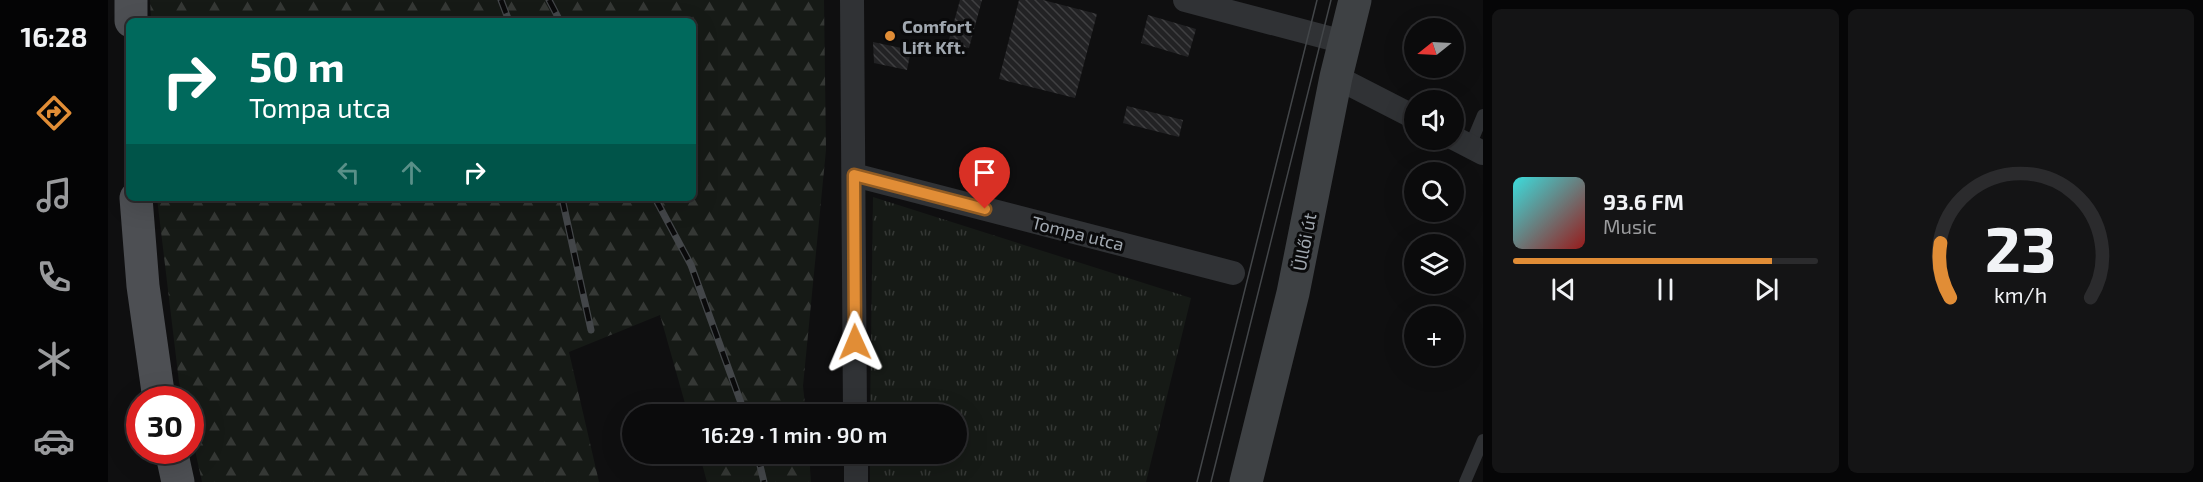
<!DOCTYPE html>
<html lang="en">
<head>
<meta charset="utf-8">
<style>
	:root { --surface:#0b0b0c; --page:#141415; --text:#f1f3f6; --muted:#9a9b9d; --line:#2b2b2d; --accent:#e18d36 }
	body { margin:0; font-family:"Exo 2",sans-serif; background:var(--page); color:var(--text); height:100vh; display:flex; flex-direction:column; font-size:22px; white-space:nowrap }
	* { box-sizing:border-box; margin:0 }
	p { font-size:20px; color:var(--muted) }
	.icon { flex:none; width:33px; height:33px; fill:none; stroke:currentColor; stroke-width:2; stroke-linecap:round; stroke-linejoin:round }
	.map { position:relative; flex:1; overflow:hidden }
	.sheet { display:flex; flex-direction:column; gap:9px; padding:9px; background:#060607; width:720px }
	.sheet>* { flex:none }
	.guide { position:absolute; left:18px; top:18px; width:570px; height:183px; border-radius:9px; box-shadow:0 6px 24px #0002,0 0 0 2px var(--line); background:#00695c; color:#fff; overflow:hidden }
	.needle { width:39px; rotate:252deg }
	.fabs { position:absolute; left:1296px; top:18px; display:grid; gap:12px }
	.fabs a { display:grid; place-items:center; width:60px; height:60px; border-radius:50%; background:var(--surface); box-shadow:0 6px 24px #0002,0 0 0 2px var(--line); font-size:30px }
	.speed { position:absolute; left:18px; top:386px; display:flex; gap:12px; font-size:30px; font-weight:700; text-align:center }
	.speed>* { display:grid; place-content:center; width:78px; height:78px; border-radius:50%; background:var(--surface); box-shadow:0 6px 24px #0002,0 0 0 2px var(--line); line-height:1 }
	.speed .limit { border:9px solid #d22; background:#fff; color:#111 }
	.pin { position:absolute; display:grid; place-items:center; width:51px; height:51px; color:#fff; margin:-62px -26px; border-radius:50% 50% 50% 0; rotate:-45deg; box-shadow:0 0 6px #0007 }
	.pin .icon { rotate:45deg }
	.me { position:absolute; width:66px; margin:-33px; rotate:359deg; stroke-linejoin:round; filter:drop-shadow(0 0 4px #0008) }
	.turn { display:flex; align-items:center; gap:21px; height:126px; padding:0 24px; font-size:27px }
	.turn .icon { width:78px; height:78px; stroke-width:2.5 }
	.turn b { display:block; font-size:42px; line-height:51px }
	.lanes { display:flex; align-items:center; height:57px; padding:0 24px; background:#0003; justify-content:center; gap:30px; direction:ltr }
	.lanes .off { opacity:.35 }
	.sheet .tile { flex:1; display:flex; flex-direction:column; justify-content:center; gap:9px; min-width:0; padding:0 21px; border-radius:9px; background:var(--page) }
	.sheet .dial { align-items:center; gap:0 }
	.dial svg { height:156px; overflow:visible; fill:none; stroke:var(--line); stroke-width:7; stroke-linecap:round; text-anchor:middle }
	.dial text { fill:var(--text); stroke:none }
	.song { display:flex; align-items:center; gap:18px }
	.cover { width:72px; height:72px; border-radius:9px; background:linear-gradient(135deg,hsl(180 70% 55%),hsl(0 70% 35%)) }
	.played { height:6px; border-radius:3px; background:linear-gradient(90deg,var(--accent) 85%,var(--line) 85%) }
	.keys { display:flex; justify-content:space-around; direction:ltr }
	.sheet .tiles { flex:1; display:grid; gap:9px; grid-template-columns:repeat(2,1fr) }
	.trip { position:absolute; left:514px; top:404px; width:345px; height:60px; border-radius:30px; background:var(--surface); box-shadow:0 6px 24px #0002,0 0 0 2px var(--line); font-weight:600; line-height:60px; text-align:center }
	main { display:flex; flex:1; min-height:0 }
	.dock { display:flex; flex-direction:column; width:108px; justify-content:space-around; align-items:center; background:#040405; color:var(--muted) }
	.dock .icon { width:42px; height:42px }
	.dock .current { color:var(--accent) }
	.dock b { font-size:27px; color:var(--text) }
	.map>svg:first-child { display:block }
</style>
</head>
<body>
<main>
<nav class="dock">
<b>16:28</b>
<svg class="icon current" aria-label="directions" viewBox="0 0 24 24"><path d="M12 3l9 9-9 9-9-9zM9 14v-3h6M13 9l2 2-2 2"/></svg>
<svg class="icon" aria-label="music" viewBox="0 0 24 24"><path d="M9 18V5l10-2v13"/><circle cx="6" cy="18" r="3"/><circle cx="16" cy="16" r="3"/></svg>
<svg class="icon" aria-label="phone" viewBox="0 0 24 24"><path d="M5 4h4l2 5-3 2q2 4 5 5l2-3 5 2v4C11 20 4 13 5 4z"/></svg>
<svg class="icon" aria-label="climate" viewBox="0 0 24 24"><path d="M12 3v18M4 7l16 10M4 17L20 7"/></svg>
<svg class="icon" aria-label="car" viewBox="0 0 24 24"><path d="M5 17H2v-5l4-1 3-4h7l3 4 3 1v5h-3M9 17h6M6 11h13"/><circle cx="7" cy="17" r="2"/><circle cx="17" cy="17" r="2"/></svg>
</nav>
<div class="map">
<svg width="1375" height="482" viewBox="0 0 1375 482">
	<defs>
		<pattern id="grass-tufts" width="24" height="20" patternUnits="userSpaceOnUse" patternTransform="scale(1.5)"><rect width="24" height="20" fill="#161a16"/><path d="M3 7l-1-3M5 7V3M7 7l1-3M15 17l-1-3M17 17v-4M19 17l1-3" fill="none" stroke="#353835"/></pattern>
		<pattern id="forest-firs" width="22" height="20" patternUnits="userSpaceOnUse" patternTransform="scale(1.5)"><rect width="22" height="20" fill="#161a16"/><path d="M5 1l3.5 6h-7zM16 11l3.5 6h-7z" fill="#353835"/></pattern>
		<pattern id="building-back-hatch" width="6" height="6" patternUnits="userSpaceOnUse" patternTransform="scale(1.5)"><rect width="6" height="6" fill="#222224"/><path d="M-1 5l2 2M0 0l6 6M5-1l2 2" fill="none" stroke="#3f3f41"/></pattern>
	</defs>
	<rect width="100%" height="100%" fill="#0f0f10"/>
	<path fill="url(#grass-tufts)" d="M 765,197 L 1083,298 L 1038,482 L 762,482 L 762,453 L 849,453 L 849,414 L 762,414 Z"/>
	<path fill="url(#forest-firs)" d="M 42,0 L 716,0 L 718,150 L 695,386 L 698,414 L 580,414 L 552,315 L 461,352 L 491,482 L 94,482 L 83,432 L 82,399 L 75,399 L 71,382 L 49,198 L 585,198 L 585,21 L 43,21 Z
		M 591,453 L 701,453 L 703,482 L 599,482 Z"/>
	<path fill="url(#building-back-hatch)" d="M 852,0 L 874,0 L 861,48 L 840,43 Z
		M 911,0 L 935,0 L 989,14 L 967,98 L 891,79 Z
		M 1040,15 L 1088,29 L 1080,57 L 1033,43 Z
		M 765,42 L 803,50 L 799,70 L 766,63 Z
		M 1019,106 L 1075,120 L 1071,137 L 1015,123 Z"/>
	<g fill="none" stroke-linecap="round" stroke-linejoin="round">
		<path stroke="#303235" stroke-width="12" d="M 1362,146 L 1375,115
			M 1357,482 L 1375,440"/>
		<path stroke="#303235" stroke-width="24" d="M 744,0 L 747,414
			M 1077,0 L 1236,42
			M 1228,77 L 1306,117
			M 1346,138 L 1375,153
			M 746,175 L 1125,273
			M 748,453 L 748,482"/>
		<path stroke="#3e4144" stroke-width="33" d="M 1138,482 L 1185,293 L 1228,77 L 1247,0"/>
		<path stroke="#4d4f53" stroke-width="33" d="M 23,0 L 23,21
			M 28,198 L 35,286 L 51,399
			M 63,450 L 70,482"/>
		<path stroke="#434649" stroke-width="1.5" d="M 1089,482 L 1209,0
			M 1103,482 L 1223,0"/>
		<g stroke="#434649" stroke-width="7">
			<path id="rail" d="M 393,0 L 401,21
				M 441,0 L 452,21
				M 454,198 L 483,330
				M 547,198 L 583,265 L 637,414
				M 649,453 L 656,482"/>
		</g>
		<use href="#rail" stroke="#0a0a0b" stroke-width="4.5" stroke-dasharray="14" stroke-linecap="butt"/>
	</g>
	<g fill="none" stroke-linecap="round" stroke-linejoin="round">
		<g stroke="#925c23" stroke-width="15">
			<path id="route" d="M 747,342 L 746,175 L 877,209"/>
		</g>
		<use href="#route" stroke="#e18d36" stroke-width="10"/>
	</g>
	<circle fill="#e18d36" stroke="#0a0a0b" stroke-width="2" cx="782" cy="36" r="6"/>
	<g text-anchor="middle" dominant-baseline="central" stroke-width="6" stroke-linejoin="round" paint-order="stroke">
		<g font-size="18" font-weight="bold" fill="#a1a8b0" stroke="#0a0a0b" text-anchor="start">
			<text x="794" y="26">Comfort<tspan x="794" dy="21">Lift Kft.</tspan></text>
		</g>
		<g font-size="18" fill="#a1a8b0" stroke="#0a0a0b">
			<text transform="translate(970 233) rotate(14)">Tompa utca</text>
			<text transform="translate(1196 242) rotate(-79)">Üllői út</text>
		</g>
	</g>
</svg>
<div class="fabs">
<a><svg class="needle" viewBox="-14 -14 28 28"><path d="M0-13l5 13h-10z" fill="#e53935"/><path d="M0 13l5-13h-10z" fill="#9a9b9d"/></svg></a>
<a><svg class="icon" aria-label="sound" viewBox="0 0 24 24"><path d="M4 9h4l5-4v14l-5-4H4zM17 9q2 3 0 6"/></svg></a>
<a><svg class="icon" aria-label="search" viewBox="0 0 24 24"><circle cx="10" cy="10" r="6"/><path d="M15 15l6 6"/></svg></a>
<a><svg class="icon" aria-label="layers" viewBox="0 0 24 24"><path d="M12 4l9 5-9 5-9-5zM3 14l9 5 9-5"/></svg></a>
<a>+</a>
</div>
<div class="speed"><div class="limit">30</div></div>
<div class="pin" style="left:877px;top:209px;background:#d93025"><svg class="icon" aria-label="arrive" viewBox="0 0 24 24"><path d="M6 21V4h12l-3 4 3 4H6"/></svg></div>
<svg class="me" style="left:747px;top:342px" viewBox="-20 -20 40 40"><path d="M0-17L14 15 0 8-14 15z" fill="#e18d36" stroke="#fff" stroke-width="4"/></svg>
<div class="trip">16:29 · 1 min · 90 m</div>
<div class="guide">
<div class="turn"><svg class="icon" aria-label="right" viewBox="0 0 24 24"><path d="M7 20v-9h11M14 6l5 5-5 5"/></svg><div><b>50 m</b>Tompa utca</div></div>
<div class="lanes"><svg class="icon off" aria-label="left" viewBox="0 0 24 24"><path d="M17 20v-9H6M10 6l-5 5 5 5"/></svg><svg class="icon off" aria-label="ahead" viewBox="0 0 24 24"><path d="M12 20V5M6 11l6-6 6 6"/></svg><svg class="icon" aria-label="right" viewBox="0 0 24 24"><path d="M7 20v-9h11M14 6l5 5-5 5"/></svg></div>
</div>
</div>
<section class="sheet">
<div class="tiles">
<div class="tile">
<div class="song"><i class="cover"></i><div><b>93.6 FM</b><p>Music</p></div></div>
<div class="played"></div>
<div class="keys"><svg class="icon" aria-label="previous" viewBox="0 0 24 24"><path d="M18 5L8 12l10 7zM5 5v14"/></svg><svg class="icon" aria-label="pause" viewBox="0 0 24 24"><path d="M8 5v14M16 5v14"/></svg><svg class="icon" aria-label="next" viewBox="0 0 24 24"><path d="M6 5l10 7-10 7zM19 5v14"/></svg></div>
</div>
<div class="tile dial"><svg viewBox="0 0 100 80">
<path d="M14 69A42 42 0 1 1 86 69"/>
<path d="M14 69A42 42 0 0 1 9 41" stroke="#e18d36"/>
<text x="50" y="56" font-size="32" font-weight="700">23</text>
<text x="50" y="72" font-size="11">km/h</text>
</svg></div>
</div>
</section>
</main>
</body>
</html>
